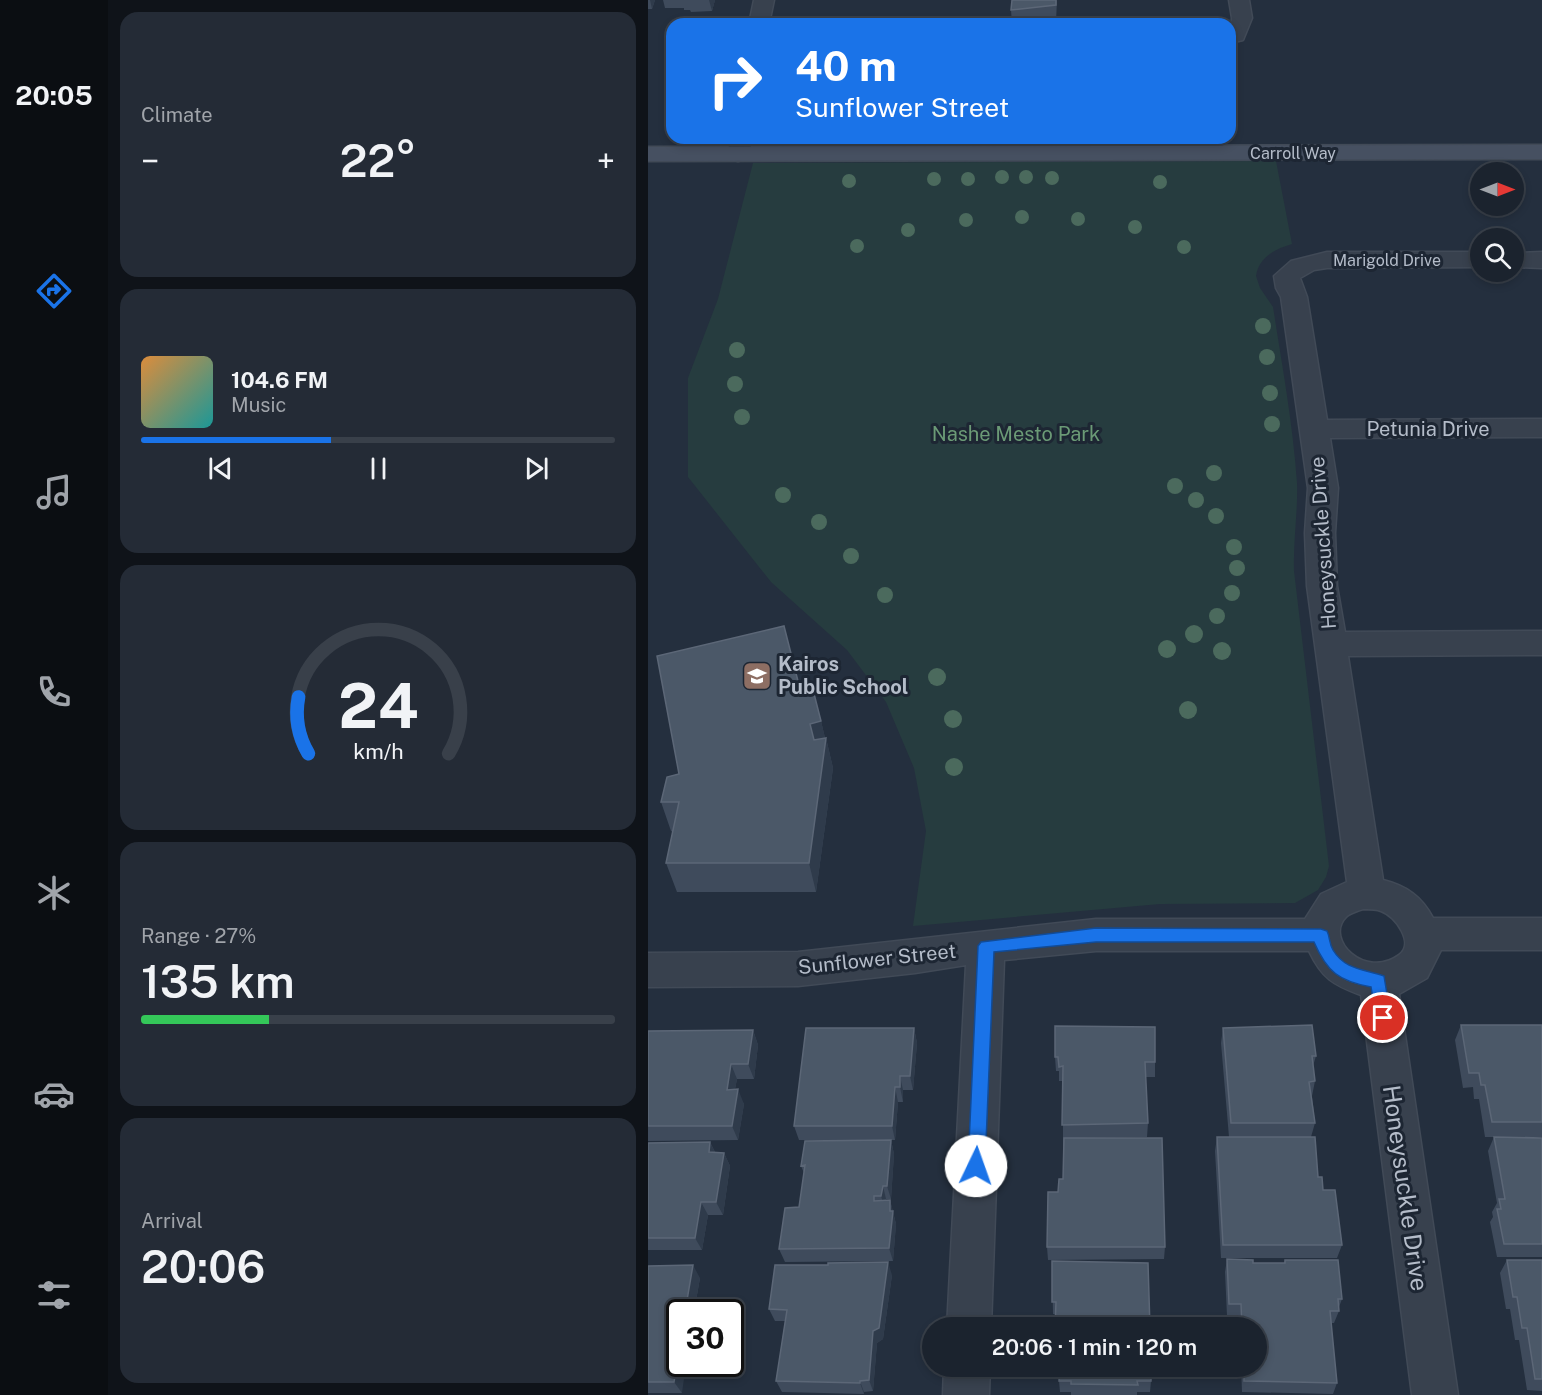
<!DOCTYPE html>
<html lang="en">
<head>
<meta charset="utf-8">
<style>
	:root { --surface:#1b232e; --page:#242b36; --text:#f1f3f6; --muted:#a0a4aa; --line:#39404a; --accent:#1a73e8 }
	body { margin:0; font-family:"Public Sans",sans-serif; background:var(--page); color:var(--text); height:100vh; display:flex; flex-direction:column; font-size:22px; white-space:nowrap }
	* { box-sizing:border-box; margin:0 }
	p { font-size:20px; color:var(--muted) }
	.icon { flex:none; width:33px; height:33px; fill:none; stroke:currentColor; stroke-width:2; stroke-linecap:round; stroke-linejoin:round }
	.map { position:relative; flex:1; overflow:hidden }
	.side { display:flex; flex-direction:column; gap:12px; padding:12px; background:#0f1319; width:540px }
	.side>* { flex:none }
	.banner { position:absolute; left:18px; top:18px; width:570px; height:126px; border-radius:18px; box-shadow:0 3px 9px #0003,0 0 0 2px var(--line); background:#1a73e8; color:#fff; overflow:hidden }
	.needle { width:39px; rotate:90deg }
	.buttons { position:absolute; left:822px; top:162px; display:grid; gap:12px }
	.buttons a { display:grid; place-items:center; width:54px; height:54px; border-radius:50%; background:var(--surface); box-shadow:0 3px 9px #0003,0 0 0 2px var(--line); font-size:30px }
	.speed { position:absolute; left:18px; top:1299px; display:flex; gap:12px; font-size:30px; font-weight:700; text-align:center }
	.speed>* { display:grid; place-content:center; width:78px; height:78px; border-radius:50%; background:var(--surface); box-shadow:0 3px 9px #0003,0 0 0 2px var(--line); line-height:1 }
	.speed .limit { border:3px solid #111; border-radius:9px; background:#fff; color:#111 }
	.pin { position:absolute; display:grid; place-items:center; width:51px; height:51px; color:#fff; margin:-26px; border:3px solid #fff; border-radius:50%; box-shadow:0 2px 6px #0007 }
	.me { position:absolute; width:66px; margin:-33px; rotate:3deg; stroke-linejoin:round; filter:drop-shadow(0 0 4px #0008) }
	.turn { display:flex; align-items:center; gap:21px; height:126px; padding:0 30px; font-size:27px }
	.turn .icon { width:78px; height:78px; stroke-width:2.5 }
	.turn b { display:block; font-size:42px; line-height:51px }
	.big { font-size:45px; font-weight:600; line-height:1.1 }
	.side .widget { flex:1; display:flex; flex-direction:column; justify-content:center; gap:9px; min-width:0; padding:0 21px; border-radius:18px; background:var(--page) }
	.side .dial { align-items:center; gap:0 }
	.dial svg { height:156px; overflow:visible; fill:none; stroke:var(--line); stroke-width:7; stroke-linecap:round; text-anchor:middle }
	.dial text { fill:var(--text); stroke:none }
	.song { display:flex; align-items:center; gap:18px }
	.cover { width:72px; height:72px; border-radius:9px; background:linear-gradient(135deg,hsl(30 70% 55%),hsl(180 70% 35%)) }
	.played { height:6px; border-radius:3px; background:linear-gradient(90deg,var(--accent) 40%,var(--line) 40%) }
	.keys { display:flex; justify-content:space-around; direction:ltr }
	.heat { display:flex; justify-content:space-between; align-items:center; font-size:33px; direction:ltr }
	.charge { height:9px; border-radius:4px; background:linear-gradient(90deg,#34c759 27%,var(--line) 0) }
	.trip { position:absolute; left:274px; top:1317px; width:345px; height:60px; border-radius:30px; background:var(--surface); box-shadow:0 3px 9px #0003,0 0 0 2px var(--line); font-weight:600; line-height:60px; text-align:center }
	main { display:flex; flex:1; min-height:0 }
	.tabs { display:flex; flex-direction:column; width:108px; justify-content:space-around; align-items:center; background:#0b0e12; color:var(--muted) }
	.tabs .icon { width:42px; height:42px }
	.tabs .current { color:var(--accent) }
	.tabs b { font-size:27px; color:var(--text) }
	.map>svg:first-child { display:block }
</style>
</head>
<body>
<main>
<nav class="tabs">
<b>20:05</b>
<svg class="icon current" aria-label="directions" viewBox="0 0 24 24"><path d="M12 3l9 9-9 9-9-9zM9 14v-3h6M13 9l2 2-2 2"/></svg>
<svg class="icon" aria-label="music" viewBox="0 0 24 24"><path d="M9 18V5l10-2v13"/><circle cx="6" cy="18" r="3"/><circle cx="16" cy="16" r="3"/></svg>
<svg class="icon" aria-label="phone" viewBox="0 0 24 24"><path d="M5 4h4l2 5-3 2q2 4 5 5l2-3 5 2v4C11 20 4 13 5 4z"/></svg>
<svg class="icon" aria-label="climate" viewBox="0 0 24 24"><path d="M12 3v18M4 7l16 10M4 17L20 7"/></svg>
<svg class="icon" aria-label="car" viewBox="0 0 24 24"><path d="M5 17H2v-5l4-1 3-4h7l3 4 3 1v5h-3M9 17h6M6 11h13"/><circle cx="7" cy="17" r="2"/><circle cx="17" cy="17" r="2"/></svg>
<svg class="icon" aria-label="filters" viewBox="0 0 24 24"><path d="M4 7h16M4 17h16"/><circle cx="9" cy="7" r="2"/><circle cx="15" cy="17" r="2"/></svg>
</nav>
<section class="side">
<div class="widget"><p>Climate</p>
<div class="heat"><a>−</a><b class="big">22°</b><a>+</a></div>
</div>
<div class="widget">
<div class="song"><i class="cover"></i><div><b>104.6 FM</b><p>Music</p></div></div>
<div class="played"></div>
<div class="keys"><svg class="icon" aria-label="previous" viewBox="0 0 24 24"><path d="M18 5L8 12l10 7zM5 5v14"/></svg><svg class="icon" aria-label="pause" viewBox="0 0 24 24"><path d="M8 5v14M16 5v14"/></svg><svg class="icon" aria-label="next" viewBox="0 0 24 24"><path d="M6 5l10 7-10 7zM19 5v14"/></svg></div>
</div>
<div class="widget dial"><svg viewBox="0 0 100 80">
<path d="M14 69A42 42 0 1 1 86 69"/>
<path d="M14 69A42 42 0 0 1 9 40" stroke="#1a73e8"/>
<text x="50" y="56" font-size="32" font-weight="700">24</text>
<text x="50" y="72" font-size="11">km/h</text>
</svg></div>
<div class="widget"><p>Range · 27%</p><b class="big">135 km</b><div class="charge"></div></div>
<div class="widget"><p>Arrival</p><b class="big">20:06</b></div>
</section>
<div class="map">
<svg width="894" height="1395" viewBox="0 0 894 1395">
	<rect width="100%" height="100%" fill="#242f3e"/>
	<path fill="#263c3f" d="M 628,161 L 644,244 C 627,249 611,257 608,276 L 612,288 L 625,307 C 634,365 645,424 649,483 C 650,512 645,541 646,571 L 681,866 L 678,877 L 670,890 L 647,903 L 512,904 L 265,926 L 278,831 L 266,768 L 238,702 L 199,650 L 123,582 L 40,477 L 40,378 L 70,299 L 105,163 Z"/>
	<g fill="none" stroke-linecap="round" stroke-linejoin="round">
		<g stroke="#414a57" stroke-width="3">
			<path id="street" d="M 106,0 L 126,0 L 121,24 L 101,24 Z
				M 581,0 L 601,0 L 604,18 L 595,40 L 582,43 L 584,18 Z
				M 84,138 L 106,138 L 98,159 L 90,161 L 82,159 L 78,154 Z
				M 679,252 L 832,252 L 832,267 L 679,268 L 666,270 L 652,278 L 659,297 L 679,420 L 894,419 L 894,437 L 682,438 L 690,488 L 687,533 L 689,586 L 697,632 L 894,631 L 894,655 L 700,656 L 735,880 C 759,886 774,897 785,918 L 894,918 L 894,950 L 793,950 L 779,978 L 751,994 L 810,1395 L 764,1395 L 713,995 C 685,985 674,978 661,951 L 448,951 L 356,960 L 343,1328 L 299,1328 L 318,965 L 267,973 L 150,986 L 0,987 L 0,953 L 150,952 L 448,919 L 657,919 L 673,894 L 699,882 L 659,586 L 657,533 L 660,488 L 633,297 L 628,288 L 626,276 L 643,261 ZM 715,909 C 721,909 728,909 733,911 C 748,916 767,944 751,955 C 717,980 676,939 698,917 C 702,913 710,911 715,909 Z
				M 894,252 L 894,268 L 866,267 L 866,253 Z
				M 296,1366 L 342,1366 L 341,1395 L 295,1395 Z"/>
		</g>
		<g stroke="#414a57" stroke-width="3">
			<path id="secondary" d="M 894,145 L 894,159 L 0,161 L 0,147 Z"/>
		</g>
		<use href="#street" fill="#38414e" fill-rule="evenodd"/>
		<use href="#secondary" fill="#465061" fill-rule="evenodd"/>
	</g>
	<g fill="#4b6a5d">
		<circle cx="354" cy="177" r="7"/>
		<circle cx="378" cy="177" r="7"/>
		<circle cx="404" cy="178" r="7"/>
		<circle cx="286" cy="179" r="7"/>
		<circle cx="320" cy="179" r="7"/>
		<circle cx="201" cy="181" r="7"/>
		<circle cx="512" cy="182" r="7"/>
		<circle cx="374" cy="217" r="7"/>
		<circle cx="430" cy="219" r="7"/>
		<circle cx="318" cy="220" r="7"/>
		<circle cx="487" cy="227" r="7"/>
		<circle cx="260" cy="230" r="7"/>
		<circle cx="209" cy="246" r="7"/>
		<circle cx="536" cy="247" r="7"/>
		<circle cx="615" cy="326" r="8"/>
		<circle cx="89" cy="350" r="8"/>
		<circle cx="619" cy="357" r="8"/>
		<circle cx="87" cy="384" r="8"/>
		<circle cx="622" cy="393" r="8"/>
		<circle cx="94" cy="417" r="8"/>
		<circle cx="624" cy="424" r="8"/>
		<circle cx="566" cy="473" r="8"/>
		<circle cx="527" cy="486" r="8"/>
		<circle cx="135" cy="495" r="8"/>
		<circle cx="548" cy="500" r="8"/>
		<circle cx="568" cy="516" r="8"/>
		<circle cx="171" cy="522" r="8"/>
		<circle cx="586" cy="547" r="8"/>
		<circle cx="203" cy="556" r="8"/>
		<circle cx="589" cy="568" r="8"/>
		<circle cx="584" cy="593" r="8"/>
		<circle cx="237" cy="595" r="8"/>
		<circle cx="569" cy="616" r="8"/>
		<circle cx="546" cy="634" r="9"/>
		<circle cx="519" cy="649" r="9"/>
		<circle cx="574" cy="651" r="9"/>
		<circle cx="289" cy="677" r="9"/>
		<circle cx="540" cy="710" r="9"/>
		<circle cx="305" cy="719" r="9"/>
		<circle cx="306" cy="767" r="9"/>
	</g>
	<path fill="#3f4b5c" d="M 0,0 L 7,0 L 4,9 L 0,9 Z
		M 15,0 L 67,0 L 64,11 L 43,12 L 42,10 L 36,10 L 36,8 L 17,8 Z
		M 409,0 L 408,22 L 386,24 L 364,24 L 363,10 Z
		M 173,721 L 177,738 L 178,738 L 185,768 L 168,892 L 29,892 L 18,863 L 25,832 L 23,831 L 13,802 L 31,774 Z
		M 813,1025 L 894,1025 L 894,1137 L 837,1137 L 831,1099 L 826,1099 L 825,1087 L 815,1088 L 807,1040 Z
		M 266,1028 L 269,1043 L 265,1090 L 255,1090 L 255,1102 L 250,1102 L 247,1140 L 243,1140 L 246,1154 L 243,1199 L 238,1199 L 238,1201 L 242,1200 L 248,1224 L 245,1261 L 137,1262 L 131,1249 L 151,1207 L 156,1173 L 153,1166 L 228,1140 L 151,1140 L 146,1126 Z
		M 575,1028 L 668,1056 L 665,1066 L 667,1081 L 664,1096 L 667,1123 L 663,1137 L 670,1177 L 694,1245 L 689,1258 L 573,1258 L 567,1151 L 569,1137 L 581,1137 L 573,1043 Z
		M 105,1030 L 110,1045 L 106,1079 L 89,1079 L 87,1089 L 96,1104 L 90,1140 L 0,1141 L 0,1031 Z
		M 407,1057 L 507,1062 L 507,1077 L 497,1077 L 500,1123 L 499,1137 L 431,1138 L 517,1247 L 516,1259 L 400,1260 L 399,1247 L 410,1192 L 415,1179 L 415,1081 L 411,1081 L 411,1071 L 408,1071 Z
		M 846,1137 L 894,1138 L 894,1257 L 849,1257 L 842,1222 L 845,1217 L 844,1212 L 849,1203 L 840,1151 Z
		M 62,1142 L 67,1152 L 76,1153 L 82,1166 L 75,1215 L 60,1215 L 54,1250 L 0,1250 L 0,1143 Z
		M 579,1259 L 605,1263 L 636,1263 L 637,1260 L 694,1299 L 691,1307 L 691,1311 L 686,1323 L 683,1323 L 689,1383 L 685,1394 L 594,1392 L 593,1366 L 609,1366 L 609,1328 L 591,1328 L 591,1316 L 579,1316 L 577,1272 Z
		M 859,1260 L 894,1260 L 894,1391 L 879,1390 L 871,1340 L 867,1340 L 862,1309 L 858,1309 L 852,1273 Z
		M 404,1261 L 502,1328 L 405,1314 Z
		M 0,1266 L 52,1278 L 46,1312 L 32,1312 L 34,1393 L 0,1393 Z
		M 244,1275 L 235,1339 L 229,1343 L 225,1391 L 216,1392 L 216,1394 L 134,1392 L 128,1381 L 137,1321 L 127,1321 L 121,1309 Z
		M 411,1381 L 503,1381 L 502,1392 L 489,1392 L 489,1395 L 423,1395 L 423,1392 L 412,1392 Z"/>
	<path fill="#2f3b4b" d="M 2,0 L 7,0 L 4,9 Z
		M 61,0 L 67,0 L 64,11 Z
		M 173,721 L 178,742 L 178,738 L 185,768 L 168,892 L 161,863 L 168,754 L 162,724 Z
		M 266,1028 L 269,1043 L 265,1090 L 262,1076 Z
		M 105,1030 L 110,1045 L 106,1079 L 100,1064 Z
		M 83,1064 L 89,1079 L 84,1104 L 79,1090 Z
		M 252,1076 L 255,1090 L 255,1102 L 252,1087 Z
		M 247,1087 L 250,1102 L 247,1140 L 244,1126 Z
		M 90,1089 L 96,1104 L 90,1140 L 84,1126 Z
		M 243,1140 L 246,1154 L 243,1199 L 239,1186 Z
		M 62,1142 L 69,1156 L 61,1152 Z
		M 76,1153 L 82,1166 L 75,1215 L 68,1202 Z
		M 235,1186 L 238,1199 L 237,1210 L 233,1196 Z
		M 242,1200 L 248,1224 L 245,1261 L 241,1248 Z
		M 53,1202 L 60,1215 L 54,1250 L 47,1238 Z
		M 240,1262 L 244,1275 L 235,1339 L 229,1343 L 225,1391 L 221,1380 L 225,1331 Z
		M 45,1265 L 52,1278 L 46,1312 L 37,1312 Z
		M 32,1348 L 32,1364 L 38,1364 L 34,1393 L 26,1382 Z
		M 212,1381 L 216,1392 L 216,1394 L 212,1383 Z"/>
	<path fill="#4b5868" stroke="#5c6777" stroke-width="1.5" d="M 364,0 L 408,0 L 408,5 L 363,10 Z
		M 136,626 L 151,685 L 163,682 L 173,721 L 162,724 L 166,740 L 178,738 L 161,863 L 18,863 L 31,802 L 13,802 L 19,777 L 31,774 L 9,656 Z
		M 664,1025 L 668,1056 L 664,1056 L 667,1081 L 661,1082 L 667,1123 L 583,1123 L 575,1028 Z
		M 813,1025 L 894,1025 L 894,1122 L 844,1122 L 837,1085 L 833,1085 L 831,1073 L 821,1073 Z
		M 407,1026 L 507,1027 L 507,1062 L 497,1062 L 500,1123 L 414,1125 L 415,1066 L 411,1067 L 410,1057 L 407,1057 Z
		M 158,1028 L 266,1028 L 262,1076 L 252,1076 L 252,1087 L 247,1087 L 244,1126 L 146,1126 Z
		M 105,1030 L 100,1064 L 83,1064 L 79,1090 L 90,1089 L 84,1126 L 0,1126 L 0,1031 Z
		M 569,1137 L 667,1137 L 670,1177 L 674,1177 L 675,1190 L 687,1190 L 694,1245 L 575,1245 Z
		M 846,1137 L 894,1138 L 894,1244 L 856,1244 L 849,1209 L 853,1209 L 851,1199 L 857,1199 Z
		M 416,1138 L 514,1138 L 517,1247 L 399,1247 L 400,1192 L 410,1192 L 411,1179 L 415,1179 Z
		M 243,1140 L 239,1186 L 235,1186 L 233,1196 L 226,1196 L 226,1201 L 242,1200 L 242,1211 L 245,1211 L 241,1248 L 131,1249 L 137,1208 L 151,1207 L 157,1165 L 153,1166 L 157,1141 Z
		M 62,1142 L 61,1152 L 76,1153 L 68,1202 L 53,1202 L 47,1238 L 0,1238 L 0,1143 Z
		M 579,1259 L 605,1260 L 605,1263 L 637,1263 L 637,1260 L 690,1260 L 694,1299 L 690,1299 L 691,1311 L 682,1311 L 689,1383 L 596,1381 L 596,1366 L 609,1366 L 609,1328 L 594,1328 L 593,1304 L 581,1304 Z
		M 859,1260 L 894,1260 L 894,1379 L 887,1379 L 879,1328 L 874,1328 L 869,1297 L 865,1297 Z
		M 404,1261 L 500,1263 L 502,1328 L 407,1328 L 408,1302 L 404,1302 Z
		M 240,1262 L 231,1328 L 225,1331 L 221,1380 L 212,1381 L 212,1383 L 128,1381 L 139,1310 L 121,1309 L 127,1265 L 180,1265 L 180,1263 Z
		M 45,1265 L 37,1312 L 32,1312 L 32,1348 L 26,1382 L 0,1382 L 0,1266 Z
		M 412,1366 L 503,1366 L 503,1381 L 489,1381 L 490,1385 L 423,1384 L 423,1381 L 411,1381 Z"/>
	<path fill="#1a73e8" stroke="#114b97" stroke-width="1.5" d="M 448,928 L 673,929 L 679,931 C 682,937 681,943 685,950 C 697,970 716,969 736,976 L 743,1018 L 740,1023 L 735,1026 L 729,1023 L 723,987 C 691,981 679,972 666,942 L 448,942 L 346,952 L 337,1166 L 335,1172 L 328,1174 L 322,1172 L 320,1166 L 330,946 L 333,942 Z"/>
	<defs>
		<g id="school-square" transform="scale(1.5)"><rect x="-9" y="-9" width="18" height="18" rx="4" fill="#8d6e63" stroke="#1d2633"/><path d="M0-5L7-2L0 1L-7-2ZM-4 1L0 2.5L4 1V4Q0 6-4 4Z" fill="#fff"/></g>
	</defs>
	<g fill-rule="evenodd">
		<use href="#school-square" x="109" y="676"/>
	</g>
	<g text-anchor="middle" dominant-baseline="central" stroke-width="6" stroke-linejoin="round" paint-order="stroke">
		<g font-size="16" fill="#b4bcc9" stroke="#1d2633">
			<text x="645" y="153">Carroll Way</text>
			<text x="739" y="260">Marigold Drive</text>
		</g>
		<g font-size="20" fill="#b4bcc9" stroke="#1d2633">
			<text x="780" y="429">Petunia Drive</text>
			<text transform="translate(675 543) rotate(-94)">Honeysuckle Drive</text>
			<text transform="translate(229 959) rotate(-6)">Sunflower Street</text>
		</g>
		<g font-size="20" fill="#6b9a76" stroke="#1d2633">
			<text x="368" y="434">Nashe Mesto Park</text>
		</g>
		<g font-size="20" font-weight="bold" fill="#b4bcc9" stroke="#1d2633" text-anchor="start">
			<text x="130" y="664">Kairos<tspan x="130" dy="23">Public School</tspan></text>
		</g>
		<g font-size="24" fill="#b4bcc9" stroke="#1d2633">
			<text transform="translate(758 1188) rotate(82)">Honeysuckle Drive</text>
		</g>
	</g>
</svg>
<div class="buttons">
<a><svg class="needle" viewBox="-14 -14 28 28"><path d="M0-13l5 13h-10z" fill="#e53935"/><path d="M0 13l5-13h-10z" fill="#a0a4aa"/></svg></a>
<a><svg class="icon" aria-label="search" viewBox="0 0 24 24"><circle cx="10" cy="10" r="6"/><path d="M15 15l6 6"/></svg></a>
</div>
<div class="speed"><div class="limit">30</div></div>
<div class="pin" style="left:735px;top:1018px;background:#d93025"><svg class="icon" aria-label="arrive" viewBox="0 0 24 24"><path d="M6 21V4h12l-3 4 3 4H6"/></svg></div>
<svg class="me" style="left:328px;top:1166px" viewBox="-20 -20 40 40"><circle r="19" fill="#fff"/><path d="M0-13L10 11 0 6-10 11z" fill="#1a73e8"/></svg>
<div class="trip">20:06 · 1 min · 120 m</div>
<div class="banner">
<div class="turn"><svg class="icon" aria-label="right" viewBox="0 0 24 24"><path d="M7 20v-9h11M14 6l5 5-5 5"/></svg><div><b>40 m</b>Sunflower Street</div></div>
</div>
</div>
</main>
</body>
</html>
